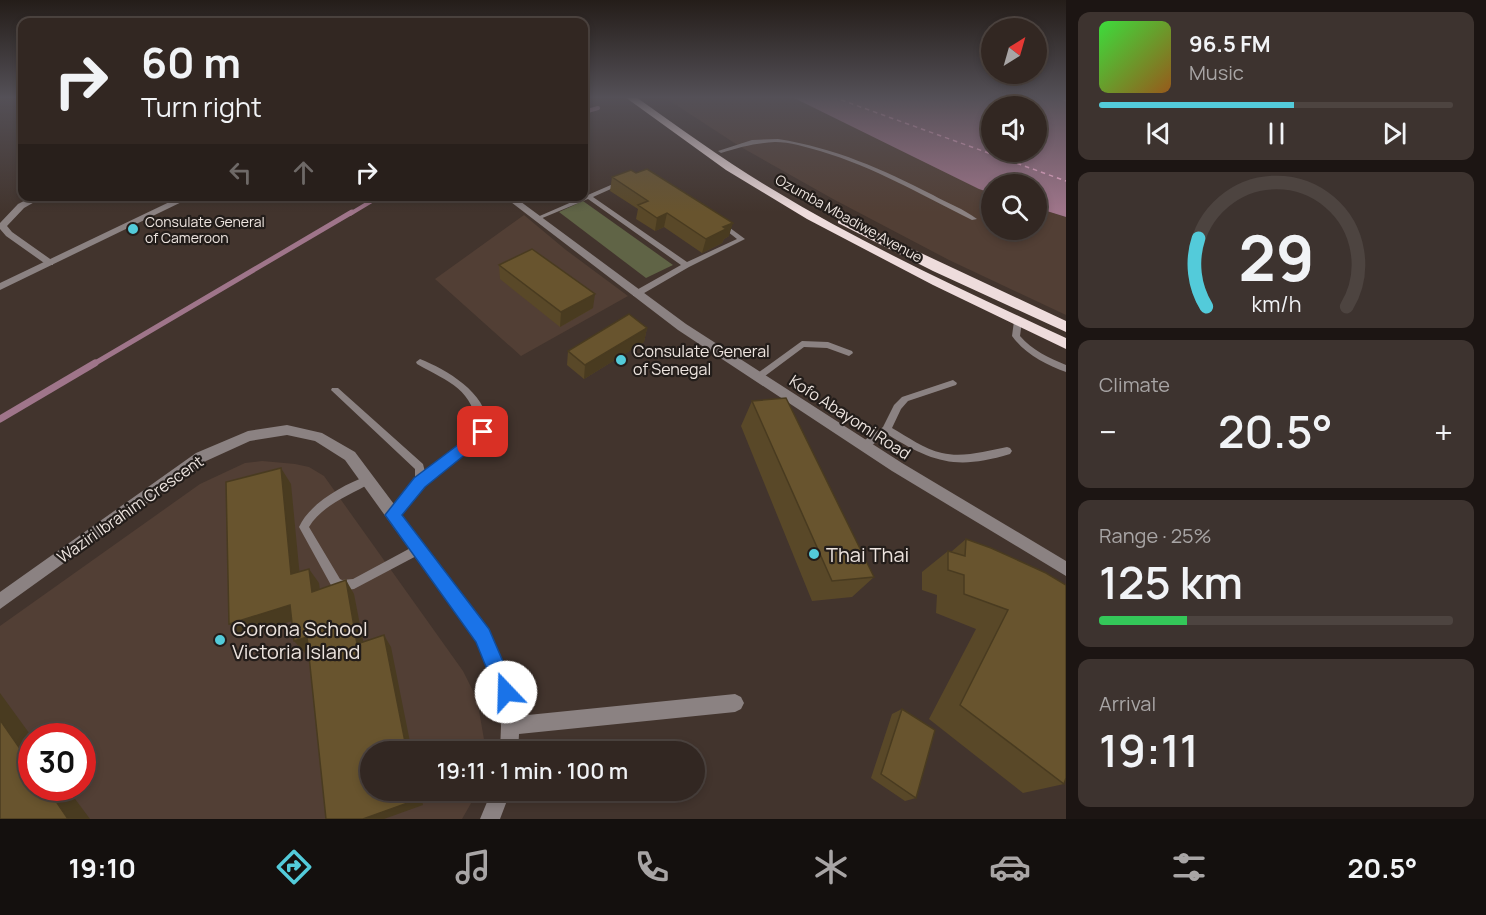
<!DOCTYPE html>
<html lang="en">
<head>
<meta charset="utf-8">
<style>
	:root { --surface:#322722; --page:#3d332f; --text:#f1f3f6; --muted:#a8a5a5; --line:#4d4440; --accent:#53cbda }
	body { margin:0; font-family:Manrope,sans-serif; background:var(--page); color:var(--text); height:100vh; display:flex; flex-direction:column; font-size:22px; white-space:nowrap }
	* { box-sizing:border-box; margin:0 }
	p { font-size:20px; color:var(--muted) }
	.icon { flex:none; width:33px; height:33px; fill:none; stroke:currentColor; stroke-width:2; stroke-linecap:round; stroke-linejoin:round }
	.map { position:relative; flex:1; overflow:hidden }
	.side { display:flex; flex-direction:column; gap:12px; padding:12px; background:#1c1513; width:420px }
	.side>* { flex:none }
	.guide { position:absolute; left:18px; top:18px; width:570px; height:183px; border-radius:12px; box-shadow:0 3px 9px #0003,0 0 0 2px var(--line); background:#322722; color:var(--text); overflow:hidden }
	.needle { width:39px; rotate:37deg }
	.fabs { position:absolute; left:981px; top:18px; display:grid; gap:12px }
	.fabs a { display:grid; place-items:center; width:66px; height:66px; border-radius:50%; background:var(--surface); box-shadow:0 3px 9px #0003,0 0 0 2px var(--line); font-size:30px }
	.speed { position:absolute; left:18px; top:723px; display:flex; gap:12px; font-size:30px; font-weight:700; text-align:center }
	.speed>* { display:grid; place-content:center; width:78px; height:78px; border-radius:50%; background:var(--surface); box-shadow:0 3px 9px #0003,0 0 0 2px var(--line); line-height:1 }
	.speed .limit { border:9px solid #d22; background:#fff; color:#111 }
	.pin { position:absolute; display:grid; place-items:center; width:51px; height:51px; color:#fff; margin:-26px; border-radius:12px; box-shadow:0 3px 9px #0006 }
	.me { position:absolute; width:66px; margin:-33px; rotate:339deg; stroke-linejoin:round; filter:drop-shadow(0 0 4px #0008) }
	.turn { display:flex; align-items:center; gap:21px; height:126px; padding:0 24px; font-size:27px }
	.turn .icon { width:78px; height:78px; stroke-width:2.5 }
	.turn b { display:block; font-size:42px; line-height:51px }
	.lanes { display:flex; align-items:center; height:57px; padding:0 24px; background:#0003; justify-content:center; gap:30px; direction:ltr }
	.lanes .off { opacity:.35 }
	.big { font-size:45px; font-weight:600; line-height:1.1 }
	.side .tile { flex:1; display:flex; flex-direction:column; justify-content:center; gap:9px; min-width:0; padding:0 21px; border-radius:12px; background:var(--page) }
	.side .dial { align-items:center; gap:0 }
	.dial svg { height:156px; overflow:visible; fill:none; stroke:var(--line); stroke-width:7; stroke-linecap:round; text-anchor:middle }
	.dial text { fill:var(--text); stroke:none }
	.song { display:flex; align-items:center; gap:18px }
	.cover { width:72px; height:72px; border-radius:9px; background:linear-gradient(135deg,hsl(120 70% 55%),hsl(30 70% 35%)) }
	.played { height:6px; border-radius:3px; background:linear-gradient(90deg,var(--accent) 55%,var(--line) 55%) }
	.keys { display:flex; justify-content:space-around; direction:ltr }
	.heat { display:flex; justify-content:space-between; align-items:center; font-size:33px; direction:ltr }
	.charge { height:9px; border-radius:4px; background:linear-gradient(90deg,#34c759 25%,var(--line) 0) }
	.trip { position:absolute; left:360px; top:741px; width:345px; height:60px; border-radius:30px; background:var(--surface); box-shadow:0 3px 9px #0003,0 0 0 2px var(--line); font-weight:600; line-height:60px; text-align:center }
	.tab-bar { display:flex; height:96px; justify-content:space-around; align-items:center; background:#14100e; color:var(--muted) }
	.tab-bar .icon { width:42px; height:42px }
	.tab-bar .current { color:var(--accent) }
	.tab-bar b { font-size:27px; color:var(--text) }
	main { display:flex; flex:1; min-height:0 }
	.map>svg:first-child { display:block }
</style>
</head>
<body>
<main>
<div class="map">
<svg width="1066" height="819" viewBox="0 0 1066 819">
	<rect width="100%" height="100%" fill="#42342d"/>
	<path fill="#523f35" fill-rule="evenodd" d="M 664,97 L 792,97 L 991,193 L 992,230 L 1036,230 L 1037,208 L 1066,217 L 1066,315 L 949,260 L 833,199 L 739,146 Z
		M 524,215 L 566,250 L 628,296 L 521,356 L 435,279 Z
		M 262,461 L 295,464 L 309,467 L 324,476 L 463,671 L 477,699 L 486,751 L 370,752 L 370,790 L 478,791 L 462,819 L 0,819 L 0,626 L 200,484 L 245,463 ZM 32,736 L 82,736 L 82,788 L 32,788 Z"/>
	<path fill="#606446" d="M 583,201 L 673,265 L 646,278 L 559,212 Z"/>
	<path fill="#9f758a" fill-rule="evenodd" d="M 792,97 L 1066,97 L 1066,217 L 1037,208 L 1036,184 L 992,184 L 991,193 L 979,189 ZM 992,106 L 1036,106 L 1036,152 L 992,152 Z"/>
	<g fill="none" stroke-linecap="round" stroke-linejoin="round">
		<path stroke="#9f758a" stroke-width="4" d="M 584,112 L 598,108
			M 350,214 L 380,196"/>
		<path stroke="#9f758a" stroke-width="5" d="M 92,365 L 352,212"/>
		<path stroke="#9f758a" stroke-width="7" d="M 0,419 L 95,363"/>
		<path stroke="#f6b1d4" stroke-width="1.5" stroke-dasharray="4.5 4" stroke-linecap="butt" d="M 833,97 L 1066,181
			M 1056,97 L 1066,101"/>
		<path fill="#8b8282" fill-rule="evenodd" d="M 778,139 C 835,148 882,169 933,195 C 947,203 964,209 977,219 L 972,220 C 922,195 874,167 820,151 C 806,147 790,142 775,142 C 755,143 740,147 721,153 L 718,151 L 752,140 Z
			M 620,181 L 623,183 L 622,184 L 593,197 L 687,262 L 737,239 L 718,224 L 718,222 L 722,222 L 745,239 L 689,267 L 639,296 L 633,296 L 633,292 L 681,265 L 588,199 L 540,219 L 535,218 Z
			M 1018,318 L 1022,321 L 1020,336 C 1032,350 1049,358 1066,365 L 1066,372 C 1046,365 1025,354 1012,336 L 1014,321 Z
			M 802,341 L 828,342 L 852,351 L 853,353 L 849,356 L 827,348 L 804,347 L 761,379 L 755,379 L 754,377 L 755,375 Z
			M 420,359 C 448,370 496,398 486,435 L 424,485 L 397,518 L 393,520 L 389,518 L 388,515 L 415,481 L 415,469 L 331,390 L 332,388 L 338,388 L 423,464 L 425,472 L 478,431 C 473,388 450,383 417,364 L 416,362 Z
			M 953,380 L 957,383 L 956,385 L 908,401 L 901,409 L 892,428 C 908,437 924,449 942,453 C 963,458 986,451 1007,447 L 1010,448 L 1012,451 L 1010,454 C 957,470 933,463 887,434 L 868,448 L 862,448 L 860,445 L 862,442 L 883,427 L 894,405 L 902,397 Z
			M 367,476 L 371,477 L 372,480 L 371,483 C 350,495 322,505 309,527 L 340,579 L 342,580 L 353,579 L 418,544 L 422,545 L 423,549 L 422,553 L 354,589 L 341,591 L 332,587 L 299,527 C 310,503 343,485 367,476 Z"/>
		<path fill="#8b8282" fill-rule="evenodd" d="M 34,196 L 45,196 L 24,208 L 7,226 L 12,232 L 53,261 L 53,265 L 47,265 L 6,236 L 0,229 L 0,223 L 18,204 Z
			M 287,425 L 322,433 L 355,452 L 488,630 L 514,692 L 518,716 L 735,694 L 741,697 L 744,703 L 741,709 L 735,712 L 519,734 L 518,752 L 500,752 L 501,726 L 498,692 L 476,642 L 345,460 L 315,441 L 287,435 L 250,441 L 206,461 L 0,609 L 0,592 L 196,453 L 248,431 Z
			M 492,790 L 511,790 L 500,819 L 480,819 Z"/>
		<path fill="#8b8282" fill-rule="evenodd" d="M 182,196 L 194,196 L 0,290 L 0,283 Z
			M 503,196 L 513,196 L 686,324 L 902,463 L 1066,561 L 1066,576 L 892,471 L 678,330 Z"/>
		<path fill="#eedcdc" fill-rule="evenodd" d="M 625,97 L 636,97 C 681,129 725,161 772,189 C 866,246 967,292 1066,338 L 1066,349 L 933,285 L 807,219 L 726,170 Z
			M 842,216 L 1066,321 L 1066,332 L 933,271 L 838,223 L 838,217 Z"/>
	</g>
	<path fill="#594828" d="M 612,177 L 729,236 L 724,239 L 722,243 L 702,253 L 664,227 L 655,231 L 636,219 L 638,209 L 610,191 Z
		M 499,265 L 593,308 L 560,327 L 500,279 Z
		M 647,328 L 644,342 L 584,379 L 567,365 L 568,351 Z
		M 752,401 L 874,577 L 852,597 L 812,601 L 741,426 Z
		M 966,539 L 991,548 L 1064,784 L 1023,793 L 929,719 L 976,629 L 936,613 L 937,595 L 922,590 L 922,572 L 948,551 L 951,552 Z
		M 902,709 L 916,798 L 905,801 L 871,778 L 892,714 Z"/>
	<path fill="#493b20" d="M 0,97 L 3,97 L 5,101 L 0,102 Z
		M 667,213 L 664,227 L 655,231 L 657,218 Z
		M 733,223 L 729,236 L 724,239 L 722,243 L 702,253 L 706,239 L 723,227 Z
		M 595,294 L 593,308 L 560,327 L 561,312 Z
		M 647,328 L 644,342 L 584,379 L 585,365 Z
		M 281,468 L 291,484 L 301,588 L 291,574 Z
		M 309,569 L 319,583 L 322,606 L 312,592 Z
		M 346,580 L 354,594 L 366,656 L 357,644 Z
		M 290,605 L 301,618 L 243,637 L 229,624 Z
		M 384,635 L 391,647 L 412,752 L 407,752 Z
		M 307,637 L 318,649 L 305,653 L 294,641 Z
		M 0,693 L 32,737 L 32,766 L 0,720 Z
		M 47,788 L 67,788 L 90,819 L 68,819 Z
		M 415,790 L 420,790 L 423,805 L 384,819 L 363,819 Z"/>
	<path fill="#68542e" stroke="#493b20" stroke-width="1.5" d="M 647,169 L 733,223 L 723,227 L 726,229 L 706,239 L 667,213 L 657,218 L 638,205 L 648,201 L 612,177 L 631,170 L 636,173 Z
		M 532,249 L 595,294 L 561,312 L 499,265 Z
		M 629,314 L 647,328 L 585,365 L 568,351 Z
		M 786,398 L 874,577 L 832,581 L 752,401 Z
		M 281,468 L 291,574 L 309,569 L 312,592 L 346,580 L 357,644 L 384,635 L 407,752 L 370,752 L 370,790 L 415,790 L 416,800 L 363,819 L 326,819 L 307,637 L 294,641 L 290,605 L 229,624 L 226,482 Z
		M 966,539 L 991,548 L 1046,573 L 1066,585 L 1066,778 L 1064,784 L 960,705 L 1008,610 L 964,594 L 964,575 L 948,570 L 948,551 L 965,556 Z
		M 902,709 L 935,730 L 916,798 L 881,774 Z
		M 0,720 L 32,766 L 32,788 L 47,788 L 68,819 L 0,819 Z"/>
	<linearGradient id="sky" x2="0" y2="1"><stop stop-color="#241d19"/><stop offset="0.46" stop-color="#545057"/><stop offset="1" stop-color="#545057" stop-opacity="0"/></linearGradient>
	<rect width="1066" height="212" fill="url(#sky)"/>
	<path fill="#1a73e8" stroke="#114b97" stroke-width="1.5" d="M 483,426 L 488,428 L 490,432 L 488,436 L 425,487 L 402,515 L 489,629 L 516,692 L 513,699 L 506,702 L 499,699 L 476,642 L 385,515 L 414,478 Z"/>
	<g fill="#53cbda" stroke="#231d1a" stroke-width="2">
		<circle cx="133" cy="229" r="6"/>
		<circle cx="621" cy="360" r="6"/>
		<circle cx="814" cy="554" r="6"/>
		<circle cx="220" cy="640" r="6"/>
	</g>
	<g text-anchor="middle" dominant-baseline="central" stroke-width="4.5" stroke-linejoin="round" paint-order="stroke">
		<g font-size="14" fill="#ede4df" stroke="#231d1a">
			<text transform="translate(849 218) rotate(29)">Ozumba Mbadiwe Avenue</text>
		</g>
		<g font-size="14" fill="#ede4df" stroke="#231d1a" text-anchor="start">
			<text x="145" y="221">Consulate General<tspan x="145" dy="16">of Cameroon</tspan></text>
		</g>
		<g font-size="16" fill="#ede4df" stroke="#231d1a" text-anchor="start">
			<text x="633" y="351">Consulate General<tspan x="633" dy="18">of Senegal</tspan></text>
		</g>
		<g font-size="16" fill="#ede4df" stroke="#231d1a">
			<text transform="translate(850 417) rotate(33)">Kofo Abayomi Road</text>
			<text transform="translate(130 509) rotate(-35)">Waziri Ibrahim Crescent</text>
		</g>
		<g font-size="20" fill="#ede4df" stroke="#231d1a" text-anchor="start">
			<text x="826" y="554">Thai Thai</text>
			<text x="232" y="628">Corona School<tspan x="232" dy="23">Victoria Island</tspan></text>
		</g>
	</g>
</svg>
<div class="fabs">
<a><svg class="needle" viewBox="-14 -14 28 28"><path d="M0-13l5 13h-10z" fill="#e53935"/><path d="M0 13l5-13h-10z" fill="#a8a5a5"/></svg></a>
<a><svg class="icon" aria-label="sound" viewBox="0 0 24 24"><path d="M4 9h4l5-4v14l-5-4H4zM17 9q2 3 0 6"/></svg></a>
<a><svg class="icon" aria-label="search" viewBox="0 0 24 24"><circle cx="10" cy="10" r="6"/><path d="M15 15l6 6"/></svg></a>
</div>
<div class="speed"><div class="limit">30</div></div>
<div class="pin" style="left:483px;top:432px;background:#d93025"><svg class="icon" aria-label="arrive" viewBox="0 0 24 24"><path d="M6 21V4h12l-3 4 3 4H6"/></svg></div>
<svg class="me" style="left:506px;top:692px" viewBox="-20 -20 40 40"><circle r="19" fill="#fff"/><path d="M0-13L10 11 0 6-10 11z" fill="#1a73e8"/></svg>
<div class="trip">19:11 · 1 min · 100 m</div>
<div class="guide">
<div class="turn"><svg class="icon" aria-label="right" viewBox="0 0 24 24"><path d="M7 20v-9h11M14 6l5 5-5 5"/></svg><div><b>60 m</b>Turn right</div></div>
<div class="lanes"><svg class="icon off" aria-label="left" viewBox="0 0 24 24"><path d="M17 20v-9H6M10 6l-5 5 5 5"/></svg><svg class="icon off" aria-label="ahead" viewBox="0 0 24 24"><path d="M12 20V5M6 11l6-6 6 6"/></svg><svg class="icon" aria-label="right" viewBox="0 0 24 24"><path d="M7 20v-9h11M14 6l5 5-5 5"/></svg></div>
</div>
</div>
<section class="side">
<div class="tile">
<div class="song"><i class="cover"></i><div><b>96.5 FM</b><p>Music</p></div></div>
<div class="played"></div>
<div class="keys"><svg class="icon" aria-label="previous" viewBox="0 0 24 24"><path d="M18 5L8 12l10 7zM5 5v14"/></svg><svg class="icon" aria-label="pause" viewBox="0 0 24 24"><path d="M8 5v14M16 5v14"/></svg><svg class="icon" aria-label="next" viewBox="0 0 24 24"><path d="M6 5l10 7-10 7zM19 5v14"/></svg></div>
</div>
<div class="tile dial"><svg viewBox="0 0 100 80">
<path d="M14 69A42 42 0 1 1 86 69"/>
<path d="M14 69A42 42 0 0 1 10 34" stroke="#53cbda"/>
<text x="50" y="56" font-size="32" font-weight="700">29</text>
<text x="50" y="72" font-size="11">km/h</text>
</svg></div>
<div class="tile"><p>Climate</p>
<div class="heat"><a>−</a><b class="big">20.5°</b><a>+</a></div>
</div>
<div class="tile"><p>Range · 25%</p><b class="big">125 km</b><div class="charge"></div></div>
<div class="tile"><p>Arrival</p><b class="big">19:11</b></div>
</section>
</main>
<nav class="tab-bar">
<b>19:10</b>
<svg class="icon current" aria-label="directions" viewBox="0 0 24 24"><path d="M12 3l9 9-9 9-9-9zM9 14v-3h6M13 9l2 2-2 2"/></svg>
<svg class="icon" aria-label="music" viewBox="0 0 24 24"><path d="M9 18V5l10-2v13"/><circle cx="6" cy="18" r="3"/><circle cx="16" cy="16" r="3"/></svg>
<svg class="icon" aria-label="phone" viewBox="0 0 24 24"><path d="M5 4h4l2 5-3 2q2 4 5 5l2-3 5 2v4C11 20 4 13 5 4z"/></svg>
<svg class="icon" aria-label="climate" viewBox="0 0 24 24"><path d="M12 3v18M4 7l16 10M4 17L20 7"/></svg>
<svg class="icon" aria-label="car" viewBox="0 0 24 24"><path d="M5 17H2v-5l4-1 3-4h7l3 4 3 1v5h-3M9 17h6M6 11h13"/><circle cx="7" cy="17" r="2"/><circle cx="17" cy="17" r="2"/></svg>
<svg class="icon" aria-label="filters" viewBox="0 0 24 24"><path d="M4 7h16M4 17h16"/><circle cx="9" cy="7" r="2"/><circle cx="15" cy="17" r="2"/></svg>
<b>20.5°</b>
</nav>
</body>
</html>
